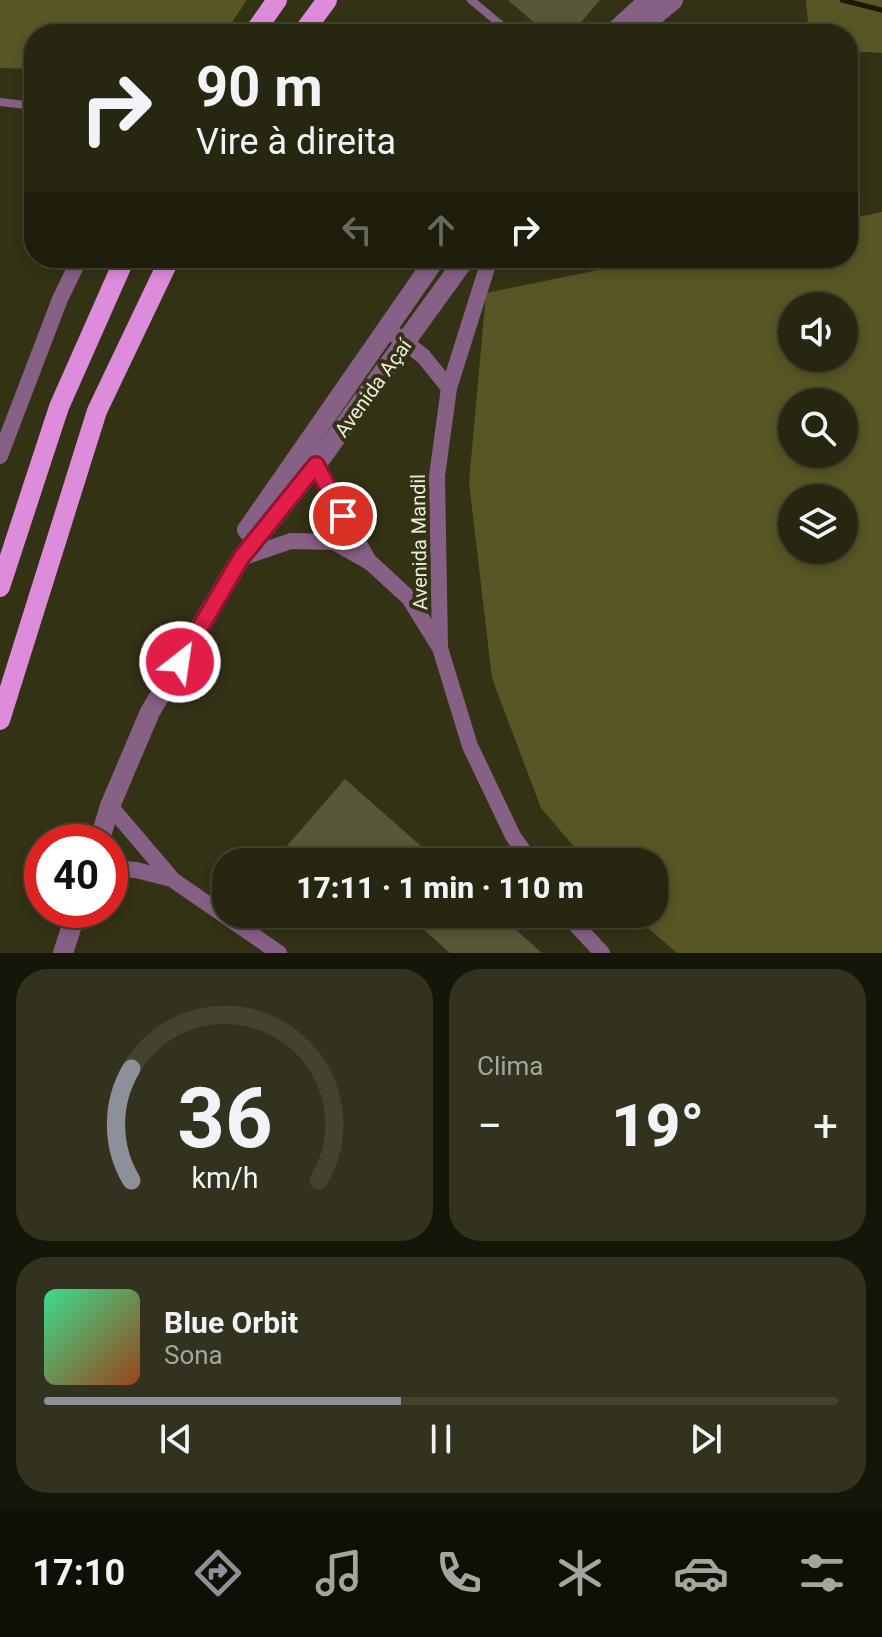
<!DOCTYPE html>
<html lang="pt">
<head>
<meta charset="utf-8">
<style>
	:root { --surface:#272610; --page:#33321e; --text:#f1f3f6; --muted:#a4a59f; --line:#434330; --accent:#8c9099 }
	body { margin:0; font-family:Roboto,sans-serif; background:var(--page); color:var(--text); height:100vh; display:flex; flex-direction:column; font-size:30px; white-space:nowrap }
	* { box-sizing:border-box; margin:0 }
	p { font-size:26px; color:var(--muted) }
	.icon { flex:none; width:44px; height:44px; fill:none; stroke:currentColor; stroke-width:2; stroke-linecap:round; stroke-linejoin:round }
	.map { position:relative; height:953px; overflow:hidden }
	.sheet { display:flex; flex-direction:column; gap:16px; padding:16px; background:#151509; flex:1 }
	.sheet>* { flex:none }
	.hud { position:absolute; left:24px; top:24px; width:834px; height:244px; border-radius:32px; box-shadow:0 4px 12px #0003,0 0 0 2px var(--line); background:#272610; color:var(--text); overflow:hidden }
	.tools { position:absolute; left:778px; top:292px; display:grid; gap:16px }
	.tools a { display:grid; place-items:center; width:80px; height:80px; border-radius:50%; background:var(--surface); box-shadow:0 4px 12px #0003,0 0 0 2px var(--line); font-size:40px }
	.speed { position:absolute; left:24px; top:824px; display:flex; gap:16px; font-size:40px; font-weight:700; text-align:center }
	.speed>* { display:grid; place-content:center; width:104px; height:104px; border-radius:50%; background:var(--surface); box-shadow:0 4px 12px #0003,0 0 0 2px var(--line); line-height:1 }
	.speed .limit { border:12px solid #d22; background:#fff; color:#111 }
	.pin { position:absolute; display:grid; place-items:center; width:68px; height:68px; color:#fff; margin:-34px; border:4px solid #fff; border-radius:50%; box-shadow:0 2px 8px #0007 }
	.me { position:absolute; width:88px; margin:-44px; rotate:30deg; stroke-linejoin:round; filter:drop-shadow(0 0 6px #0008) }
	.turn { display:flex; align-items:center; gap:28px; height:168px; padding:0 40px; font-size:36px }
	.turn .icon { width:104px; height:104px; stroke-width:2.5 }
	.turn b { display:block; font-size:56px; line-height:68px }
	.lanes { display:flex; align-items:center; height:76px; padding:0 40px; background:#0003; justify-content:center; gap:40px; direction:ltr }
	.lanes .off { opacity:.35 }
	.big { font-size:60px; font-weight:800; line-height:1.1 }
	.sheet .widget { flex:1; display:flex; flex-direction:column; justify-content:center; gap:12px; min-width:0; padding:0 28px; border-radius:32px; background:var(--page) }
	.sheet .dial { align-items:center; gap:0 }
	.dial svg { height:208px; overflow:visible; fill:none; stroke:var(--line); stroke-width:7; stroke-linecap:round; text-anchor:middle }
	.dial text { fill:var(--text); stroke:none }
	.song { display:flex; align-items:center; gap:24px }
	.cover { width:96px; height:96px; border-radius:12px; background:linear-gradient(135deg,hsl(150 70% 55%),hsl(20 70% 35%)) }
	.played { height:8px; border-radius:4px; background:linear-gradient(90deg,var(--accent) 45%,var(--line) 45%) }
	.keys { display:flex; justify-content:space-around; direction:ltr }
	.heat { display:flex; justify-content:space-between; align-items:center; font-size:44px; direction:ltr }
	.sheet .tiles { flex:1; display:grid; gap:16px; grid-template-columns:1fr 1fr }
	.widget:last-child { grid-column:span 2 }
	.trip { position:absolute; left:212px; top:848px; width:456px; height:80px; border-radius:32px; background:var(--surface); box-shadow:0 4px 12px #0003,0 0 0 2px var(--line); font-weight:800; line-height:80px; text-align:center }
	.menu { display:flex; height:128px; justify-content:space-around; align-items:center; background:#100f06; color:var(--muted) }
	.menu .icon { width:56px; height:56px }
	.menu .current { color:var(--accent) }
	.menu b { font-size:36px; color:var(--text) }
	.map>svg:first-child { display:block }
</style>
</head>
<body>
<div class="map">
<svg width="882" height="953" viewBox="0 0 882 953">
	<rect width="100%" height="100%" fill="#343215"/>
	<path fill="#585624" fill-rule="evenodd" d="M 0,0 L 247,0 L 224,34 L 34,34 L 34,69 L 0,68 Z
		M 806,0 L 882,0 L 882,53 L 848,51 L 848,34 L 809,34 Z
		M 882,212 L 882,953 L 677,953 L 632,914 L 654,914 L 654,862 L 587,862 L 541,808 L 492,678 L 469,482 L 486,293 L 657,258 L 848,258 L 848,219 ZM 792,306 L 844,306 L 844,358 L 792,358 ZM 792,402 L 844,402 L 844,454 L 792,454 ZM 792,498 L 844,498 L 844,550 L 792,550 Z"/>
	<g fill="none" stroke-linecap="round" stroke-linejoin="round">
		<path stroke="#191800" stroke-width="5" d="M 842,0 L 882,10"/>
	</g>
	<path fill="#585738" d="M 508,0 L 600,0 L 571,34 L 547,34 Z
		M 345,779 L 439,862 L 273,862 Z
		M 406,914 L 498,914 L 542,953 L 450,953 Z"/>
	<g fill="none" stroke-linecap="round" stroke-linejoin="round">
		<path stroke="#876086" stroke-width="8" d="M 471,0 L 512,34
			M 0,102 L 34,106"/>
		<path stroke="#876086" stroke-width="16" d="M 386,328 L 423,356 L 449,388
			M 0,456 L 60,299 L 80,258
			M 310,458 L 370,563
			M 241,558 L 291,541 L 334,542 L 371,563 L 409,598 L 440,648 L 470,746 L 513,836 L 531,862
			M 440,647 L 437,476 L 449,388 L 490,258
			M 110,806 L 173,880 L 279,953
			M 110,868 L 136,870 L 172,879
			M 566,914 L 602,953"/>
		<path stroke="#876086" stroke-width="20" d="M 612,34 L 649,0
			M 632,34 L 673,0
			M 247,530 L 436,258
			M 99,842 L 110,806 L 150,712 L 241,558 L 316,465 L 466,258
			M 63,953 L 77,910"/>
		<path stroke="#dd8bdb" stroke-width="20" d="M 253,34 L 277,0
			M 302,34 L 327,0
			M 0,587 L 59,407 L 125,258
			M 0,720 L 97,411 L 170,258"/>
	</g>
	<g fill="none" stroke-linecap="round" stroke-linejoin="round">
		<g stroke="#92132f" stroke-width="20">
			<path id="route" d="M 180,662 L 241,558 L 316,465 L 343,516"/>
		</g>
		<use href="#route" stroke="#e11d48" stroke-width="14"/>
	</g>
	<g text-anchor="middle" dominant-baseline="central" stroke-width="8" stroke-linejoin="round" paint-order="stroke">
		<g font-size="20" fill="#ebebd9" stroke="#343215">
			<text transform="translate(373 388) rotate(-54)">Avenida Açaí</text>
			<text transform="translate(419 542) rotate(-91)">Avenida Mandil</text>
		</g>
	</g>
</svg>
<div class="tools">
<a><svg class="icon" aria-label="sound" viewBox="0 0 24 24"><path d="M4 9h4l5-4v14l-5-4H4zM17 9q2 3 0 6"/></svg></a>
<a><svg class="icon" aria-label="search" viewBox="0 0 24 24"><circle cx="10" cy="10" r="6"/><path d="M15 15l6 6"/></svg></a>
<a><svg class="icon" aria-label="layers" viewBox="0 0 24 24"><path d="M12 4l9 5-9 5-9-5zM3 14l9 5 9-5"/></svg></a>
</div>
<div class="speed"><div class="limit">40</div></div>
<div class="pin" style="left:343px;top:516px;background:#d93025"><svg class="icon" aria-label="arrive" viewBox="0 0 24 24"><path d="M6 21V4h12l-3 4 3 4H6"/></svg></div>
<svg class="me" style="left:180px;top:662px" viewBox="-20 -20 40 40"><circle r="17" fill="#e11d48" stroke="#fff" stroke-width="3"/><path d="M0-11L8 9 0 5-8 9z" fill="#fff"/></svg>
<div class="trip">17:11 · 1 min · 110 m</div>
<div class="hud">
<div class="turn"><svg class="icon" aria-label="right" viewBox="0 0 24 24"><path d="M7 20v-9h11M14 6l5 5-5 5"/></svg><div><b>90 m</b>Vire à direita</div></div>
<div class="lanes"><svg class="icon off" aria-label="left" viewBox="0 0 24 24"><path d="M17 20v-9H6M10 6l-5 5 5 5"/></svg><svg class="icon off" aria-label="ahead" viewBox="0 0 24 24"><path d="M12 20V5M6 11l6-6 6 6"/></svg><svg class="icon" aria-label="right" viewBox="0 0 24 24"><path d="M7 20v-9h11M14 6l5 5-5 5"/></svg></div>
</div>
</div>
<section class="sheet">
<div class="tiles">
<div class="widget dial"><svg viewBox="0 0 100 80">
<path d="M14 69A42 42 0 1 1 86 69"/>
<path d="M14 69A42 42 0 0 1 14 26" stroke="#8c9099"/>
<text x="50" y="56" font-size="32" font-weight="700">36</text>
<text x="50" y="72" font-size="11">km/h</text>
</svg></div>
<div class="widget"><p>Clima</p>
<div class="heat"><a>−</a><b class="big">19°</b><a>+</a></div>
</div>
<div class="widget">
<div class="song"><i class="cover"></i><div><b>Blue Orbit</b><p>Sona</p></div></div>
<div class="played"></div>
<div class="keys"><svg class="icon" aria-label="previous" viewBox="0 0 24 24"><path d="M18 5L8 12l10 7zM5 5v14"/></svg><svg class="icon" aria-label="pause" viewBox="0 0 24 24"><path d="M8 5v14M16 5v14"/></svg><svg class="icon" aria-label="next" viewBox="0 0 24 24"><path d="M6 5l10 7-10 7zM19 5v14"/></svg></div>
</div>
</div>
</section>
<nav class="menu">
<b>17:10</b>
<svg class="icon current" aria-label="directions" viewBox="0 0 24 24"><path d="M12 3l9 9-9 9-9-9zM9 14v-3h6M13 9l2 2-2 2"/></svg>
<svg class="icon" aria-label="music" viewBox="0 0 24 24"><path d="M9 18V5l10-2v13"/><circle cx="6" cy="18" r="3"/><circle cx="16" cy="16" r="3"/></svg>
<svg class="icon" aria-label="phone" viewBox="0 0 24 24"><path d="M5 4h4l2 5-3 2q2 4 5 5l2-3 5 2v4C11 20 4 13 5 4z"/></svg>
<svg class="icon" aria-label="climate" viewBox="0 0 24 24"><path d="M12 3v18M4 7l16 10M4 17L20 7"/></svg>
<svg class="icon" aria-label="car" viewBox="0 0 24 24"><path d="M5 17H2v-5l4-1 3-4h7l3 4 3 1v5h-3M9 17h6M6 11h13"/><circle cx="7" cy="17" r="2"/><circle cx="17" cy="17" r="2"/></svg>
<svg class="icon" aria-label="filters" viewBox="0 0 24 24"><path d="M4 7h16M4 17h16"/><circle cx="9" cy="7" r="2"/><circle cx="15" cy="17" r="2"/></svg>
</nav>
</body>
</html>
